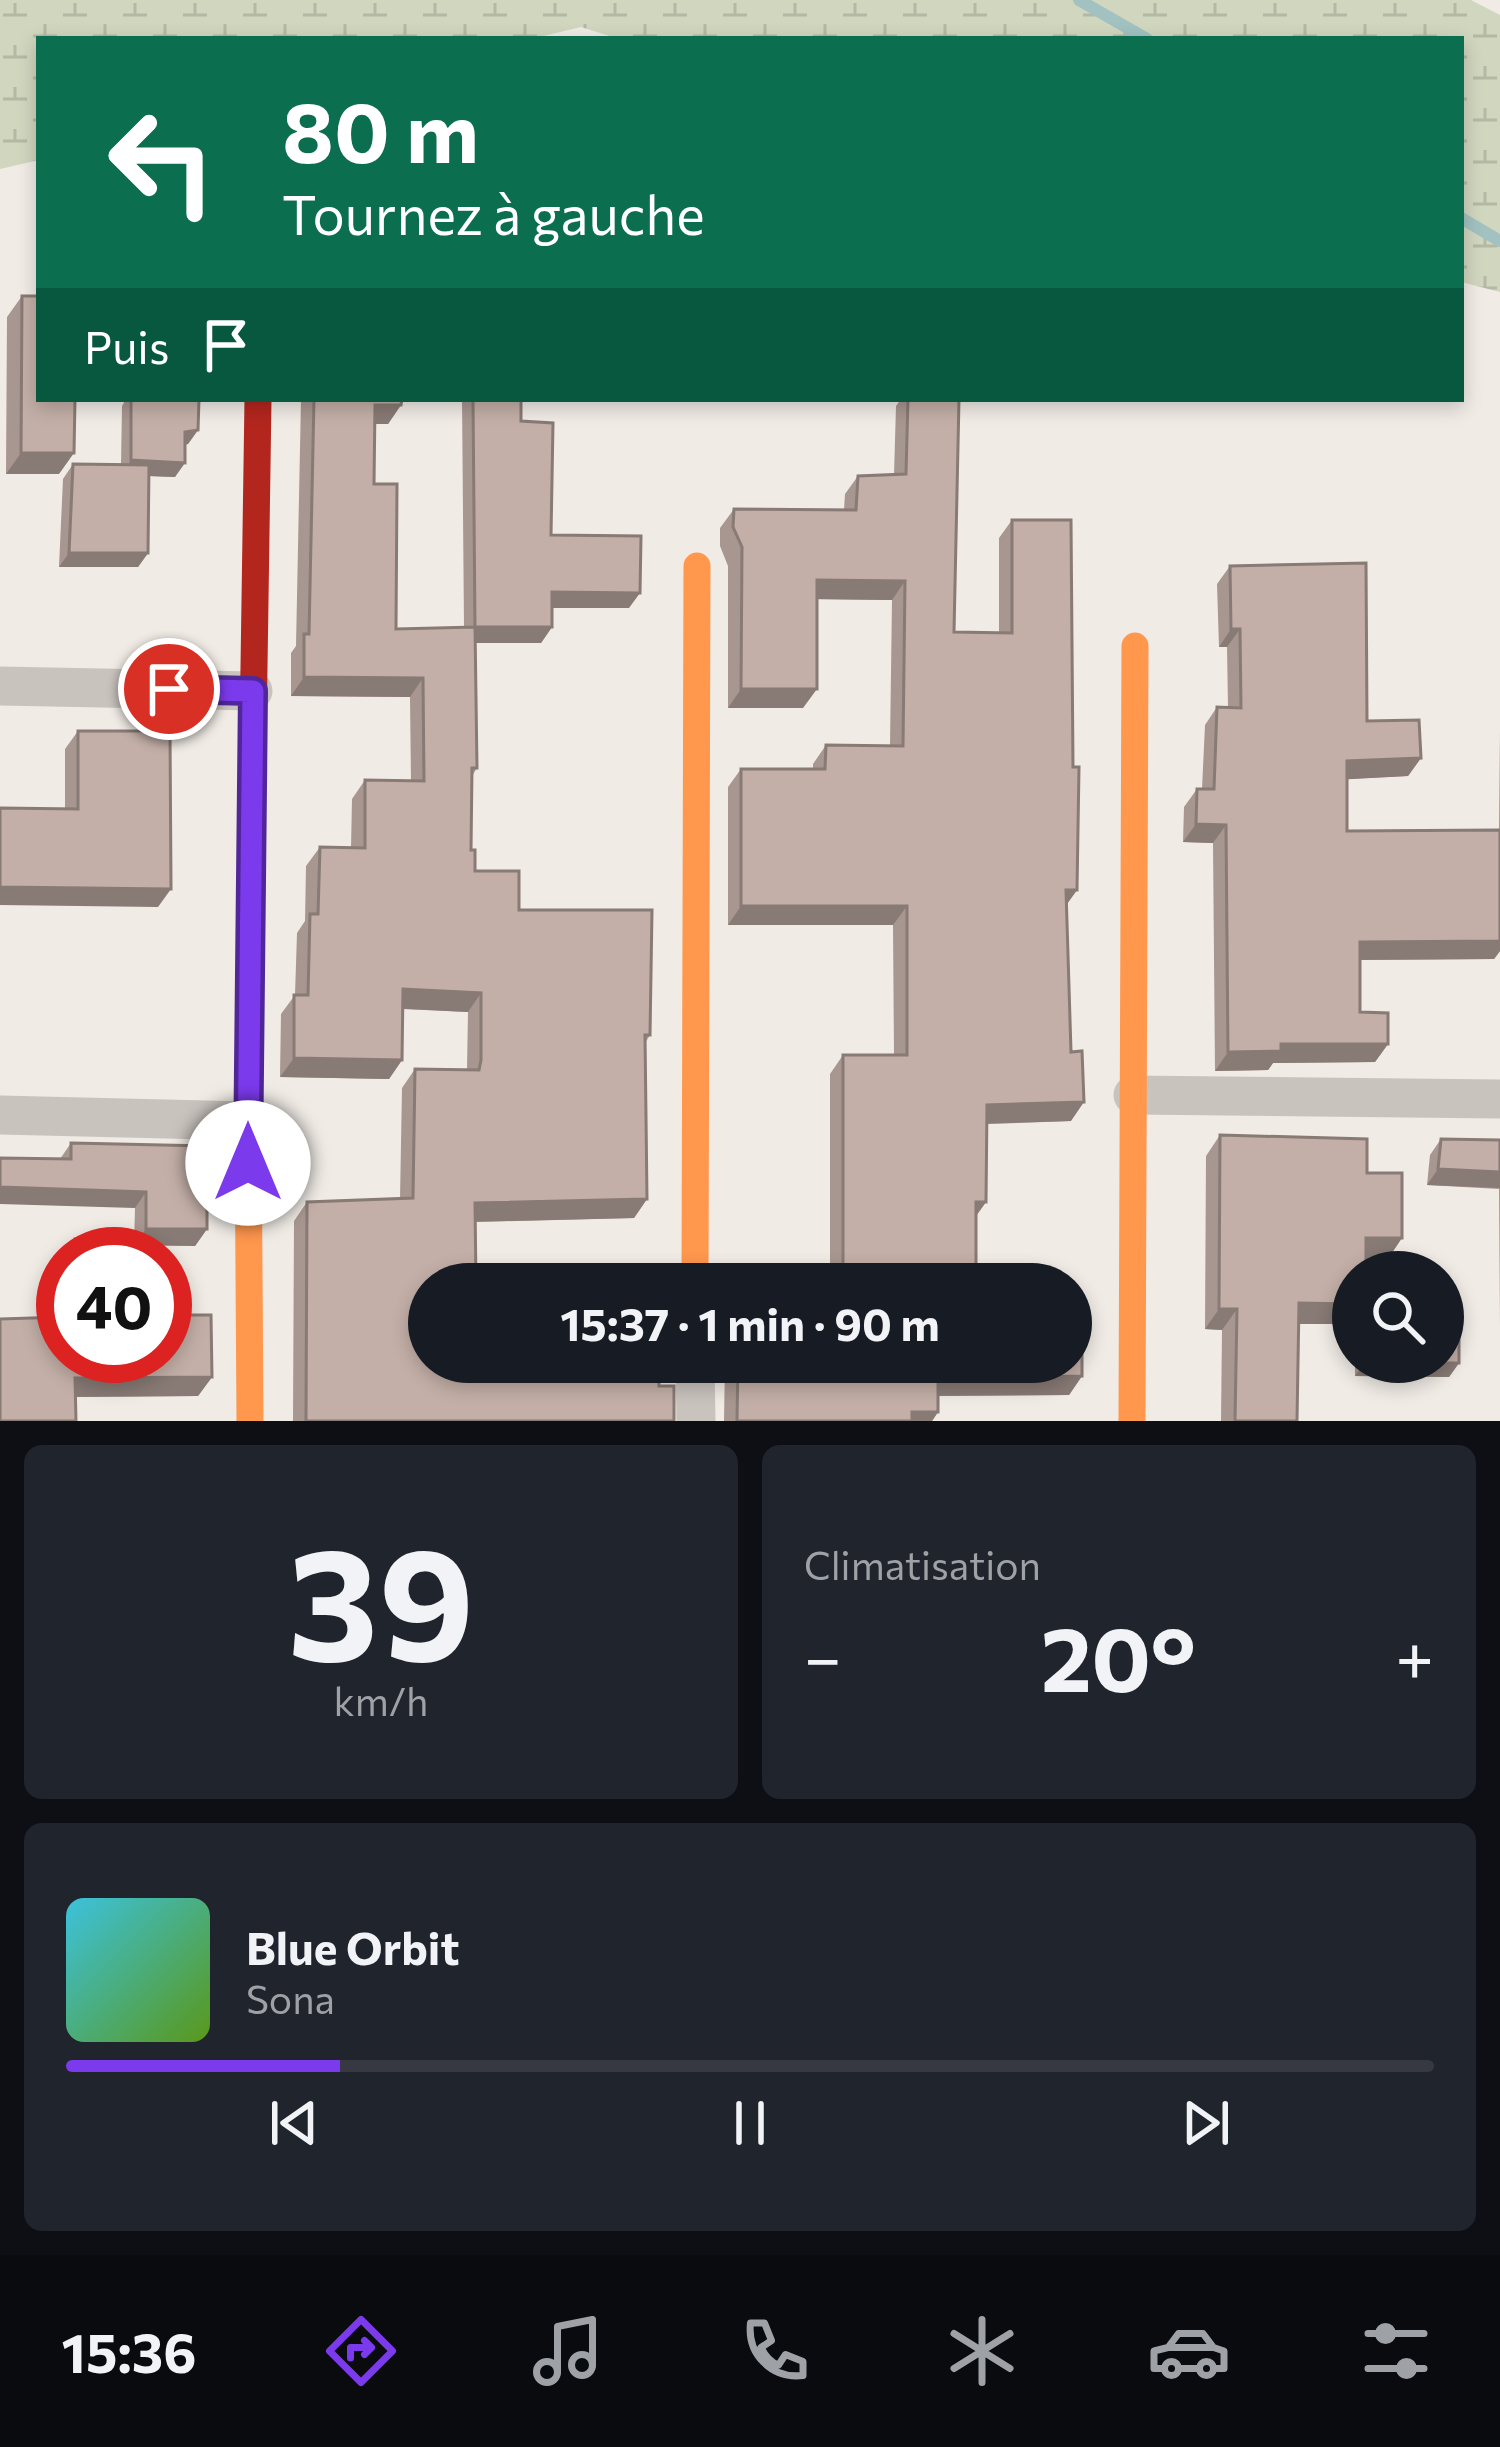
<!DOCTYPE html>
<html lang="fr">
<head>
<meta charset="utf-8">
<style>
	:root { --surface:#171b24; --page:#20242c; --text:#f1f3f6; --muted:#9ea1a6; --line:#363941; --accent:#7c3aed }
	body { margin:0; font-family:Commissioner,sans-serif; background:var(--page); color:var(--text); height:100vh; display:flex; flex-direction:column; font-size:45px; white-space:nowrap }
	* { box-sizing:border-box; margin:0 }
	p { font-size:39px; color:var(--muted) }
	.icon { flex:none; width:66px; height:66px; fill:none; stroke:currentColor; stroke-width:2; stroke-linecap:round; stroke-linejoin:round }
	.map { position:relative; height:1421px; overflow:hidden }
	.drawer { display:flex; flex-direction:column; gap:24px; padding:24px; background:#0d0f14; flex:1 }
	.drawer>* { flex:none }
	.banner { position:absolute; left:36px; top:36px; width:1428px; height:366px; border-radius:0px; box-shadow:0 6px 18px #0003; background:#0b6e4f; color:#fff; overflow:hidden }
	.controls { position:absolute; left:1332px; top:1251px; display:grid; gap:24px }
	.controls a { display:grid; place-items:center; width:132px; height:132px; border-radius:50%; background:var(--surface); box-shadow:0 6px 18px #0003; font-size:60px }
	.speed { position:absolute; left:36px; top:1227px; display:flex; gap:24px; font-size:60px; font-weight:700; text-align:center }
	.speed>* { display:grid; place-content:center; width:156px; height:156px; border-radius:50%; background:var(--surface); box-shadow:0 6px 18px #0003; line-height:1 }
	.speed .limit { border:18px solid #d22; background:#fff; color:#111 }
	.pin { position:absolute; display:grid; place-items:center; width:102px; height:102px; color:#fff; margin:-51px; border:6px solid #fff; border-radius:50%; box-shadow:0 3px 12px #0007 }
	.me { position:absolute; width:132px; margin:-66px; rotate:0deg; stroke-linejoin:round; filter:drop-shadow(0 0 9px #0008) }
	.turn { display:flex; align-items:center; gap:42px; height:252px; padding:0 48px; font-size:54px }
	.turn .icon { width:156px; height:156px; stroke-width:2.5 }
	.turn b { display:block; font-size:84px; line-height:102px }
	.then { display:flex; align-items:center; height:114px; padding:0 48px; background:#0003; gap:24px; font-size:45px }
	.big { font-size:90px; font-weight:700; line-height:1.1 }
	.drawer .card { flex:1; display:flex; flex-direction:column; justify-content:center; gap:18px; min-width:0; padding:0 42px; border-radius:18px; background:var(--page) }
	.drawer .dial { align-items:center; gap:0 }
	.dial b { font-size:156px; line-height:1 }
	.song { display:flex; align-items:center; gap:36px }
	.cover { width:144px; height:144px; border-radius:18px; background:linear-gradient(135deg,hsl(190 70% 55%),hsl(90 70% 35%)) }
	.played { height:12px; border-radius:6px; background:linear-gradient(90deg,var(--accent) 20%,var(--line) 20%) }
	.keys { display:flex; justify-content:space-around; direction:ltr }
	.heat { display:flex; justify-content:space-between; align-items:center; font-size:66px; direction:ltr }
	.drawer .tiles { flex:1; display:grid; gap:24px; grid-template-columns:1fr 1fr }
	.card:last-child { grid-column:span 2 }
	.trip { position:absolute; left:408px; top:1263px; width:684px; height:120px; border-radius:60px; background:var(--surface); box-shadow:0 6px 18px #0003; font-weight:700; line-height:120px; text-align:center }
	.tabs { display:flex; height:192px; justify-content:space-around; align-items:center; background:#090b0e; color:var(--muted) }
	.tabs .icon { width:84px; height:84px }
	.tabs .selected { color:var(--accent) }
	.tabs b { font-size:54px; color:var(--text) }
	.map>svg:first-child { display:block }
</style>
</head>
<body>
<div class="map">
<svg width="1500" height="1421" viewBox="0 0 1500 1421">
	<defs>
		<pattern id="wetland-marsh" width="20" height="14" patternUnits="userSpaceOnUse" patternTransform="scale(3)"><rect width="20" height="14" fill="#d1d6bf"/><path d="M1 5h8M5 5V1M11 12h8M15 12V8" fill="none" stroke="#b4b8a4"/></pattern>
	</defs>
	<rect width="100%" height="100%" fill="#f0ebe5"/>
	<path fill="url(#wetland-marsh)" d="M 0,0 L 1471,0 L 1500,15 L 1500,292 L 1461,282 L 1461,39 L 619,39 L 581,27 L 531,39 L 39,39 L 39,160 L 0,169 Z"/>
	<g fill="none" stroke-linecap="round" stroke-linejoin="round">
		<path stroke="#a1c2c1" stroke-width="12" d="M 1079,0 L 1147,39
			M 1461,218 L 1500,241"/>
		<path stroke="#c9c3be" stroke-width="39" d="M 0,686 L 253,691
			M 1133,1095 L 1500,1099
			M 0,1115 L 248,1121
			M 695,1362 L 696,1421"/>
		<path stroke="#ff974d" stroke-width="27" d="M 695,1284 L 697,566
			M 250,1421 L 248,1121 L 252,801
			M 1132,1421 L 1135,646"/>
		<path stroke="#b3261e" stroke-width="27" d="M 252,801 L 258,399"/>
	</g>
	<path fill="#a89690" d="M 22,296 L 59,474 L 6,474 L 7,317 Z
		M 126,399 L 199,399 L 198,430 L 188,444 L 185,445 L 175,477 L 149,476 L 148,553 L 138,567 L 59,567 L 63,479 L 73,464 L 121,465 L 122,406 Z
		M 301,399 L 402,399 L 401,405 L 388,424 L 375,424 L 374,484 L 396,629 L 464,627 L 462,399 L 521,399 L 521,421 L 551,535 L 629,608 L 552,608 L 552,627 L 541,643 L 475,643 L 477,768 L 472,776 L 471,850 L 475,871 L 519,910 L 650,1035 L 645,1043 L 647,1199 L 634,1218 L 475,1222 L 429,1362 L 540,1368 L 659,1386 L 674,1421 L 293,1421 L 294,1221 L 307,1202 L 400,1199 L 402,1088 L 415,1069 L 467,1070 L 468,1012 L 402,1009 L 402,1060 L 389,1079 L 280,1077 L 281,1014 L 295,995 L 297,933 L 305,921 L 306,866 L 320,847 L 351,848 L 352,799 L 365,780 L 411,781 L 410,697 L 291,696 L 291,653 L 296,646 Z
		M 901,399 L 959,399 L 954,632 L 999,633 L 999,538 L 1012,520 L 1073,767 L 1077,890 L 1067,904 L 1071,1121 L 987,1124 L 986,1202 L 976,1216 L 976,1284 L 830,1284 L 830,1074 L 843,1055 L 894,1055 L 893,925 L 728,925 L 728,787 L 741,769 L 813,769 L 813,764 L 826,745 L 890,745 L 892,600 L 817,599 L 803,708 L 728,708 L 728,566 L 720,546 L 720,528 L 734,509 L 844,510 L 845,494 L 858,476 L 894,475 L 896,406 Z
		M 1230,566 L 1367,721 L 1421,758 L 1408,776 L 1347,779 L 1347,831 L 1499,830 L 1500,731 L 1500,951 L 1494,959 L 1360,960 L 1360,1012 L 1388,1044 L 1375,1062 L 1273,1063 L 1268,1070 L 1215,1071 L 1213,843 L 1183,842 L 1184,807 L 1197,789 L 1202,789 L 1205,725 L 1217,707 L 1228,707 L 1227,647 L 1219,647 L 1217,584 Z
		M 78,731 L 158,907 L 65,809 L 65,749 Z
		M 1220,1135 L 1367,1173 L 1388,1259 L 1366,1259 L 1353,1272 L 1353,1322 L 1351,1324 L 1299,1324 L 1297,1421 L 1221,1421 L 1222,1330 L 1205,1329 L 1206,1156 Z
		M 1441,1139 L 1500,1140 L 1500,1327 L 1499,1189 L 1427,1185 L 1430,1155 Z
		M 71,1143 L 207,1229 L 195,1246 L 134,1245 L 135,1208 L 60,1159 Z
		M 75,1239 L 121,1254 L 64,1254 Z
		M 63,1256 L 63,1356 L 165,1356 L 165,1315 L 211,1315 L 212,1377 L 198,1396 L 75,1397 L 76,1421 L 0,1421 L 0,1319 L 62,1317 L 61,1258 Z
		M 725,1362 L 1071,1362 L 1082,1376 L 1069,1395 L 938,1396 L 938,1412 L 932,1421 L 724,1421 Z
		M 1355,1362 L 1443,1362 L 1459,1363 L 1449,1377 L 1355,1376 Z"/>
	<path fill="#887a75" d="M 375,405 L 401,405 L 388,424 L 362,424 Z
		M 198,430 L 188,444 L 175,446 L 185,432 Z
		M 21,453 L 74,453 L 59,474 L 6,474 Z
		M 131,460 L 185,463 L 175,477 L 121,475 Z
		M 69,553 L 148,553 L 138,567 L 59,567 Z
		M 817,580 L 905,581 L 892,600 L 804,599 Z
		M 552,592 L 640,593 L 629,608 L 541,608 Z
		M 475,627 L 552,627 L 541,643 L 464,643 Z
		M 1231,629 L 1240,629 L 1227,647 L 1219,647 Z
		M 304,677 L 423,678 L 410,697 L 291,696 Z
		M 741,689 L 817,689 L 803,708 L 728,708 Z
		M 1421,758 L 1408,776 L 1334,780 L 1347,761 Z
		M 1196,824 L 1226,825 L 1213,843 L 1183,842 Z
		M 0,887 L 171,889 L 158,907 L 0,905 Z
		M 1066,890 L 1077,890 L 1064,908 Z
		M 741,906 L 907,906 L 893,925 L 728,925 Z
		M 1500,938 L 1500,951 L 1494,959 L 1348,960 L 1360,942 Z
		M 403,989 L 481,993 L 468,1012 L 389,1008 Z
		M 1281,1044 L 1388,1044 L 1375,1062 L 1273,1063 L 1268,1070 L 1215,1071 L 1228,1052 Z
		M 294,1058 L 402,1060 L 389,1079 L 280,1077 Z
		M 1084,1102 L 1071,1121 L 974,1124 L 987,1105 Z
		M 1438,1169 L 1500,1172 L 1500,1188 L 1427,1185 Z
		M 0,1187 L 146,1192 L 135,1208 L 0,1204 Z
		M 647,1199 L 634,1218 L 462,1222 L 475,1203 Z
		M 976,1202 L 986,1202 L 973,1220 Z
		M 146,1229 L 207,1229 L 195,1246 L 134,1245 Z
		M 1366,1238 L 1402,1238 L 1388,1259 L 1352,1259 Z
		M 1299,1303 L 1353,1304 L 1353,1322 L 1351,1324 L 1285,1324 Z
		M 1219,1309 L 1237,1309 L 1222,1330 L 1205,1329 Z
		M 1365,1362 L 1459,1363 L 1449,1377 L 1355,1376 Z
		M 1082,1376 L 1069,1395 L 925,1396 L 938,1377 Z
		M 212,1377 L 198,1396 L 62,1397 L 75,1378 Z
		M 912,1412 L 938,1412 L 932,1421 L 906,1421 Z"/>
	<path fill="#c3afa7" stroke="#887a75" stroke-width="3" d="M 22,296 L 39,296 L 39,399 L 75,399 L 74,453 L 21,453 Z
		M 131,399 L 199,399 L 198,430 L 185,432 L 185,463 L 131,460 Z
		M 314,399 L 402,399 L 401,405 L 375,405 L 374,484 L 397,484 L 396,629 L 475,627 L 477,768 L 472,768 L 471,850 L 475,850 L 475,871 L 519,871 L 519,910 L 652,910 L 650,1035 L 645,1035 L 647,1199 L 475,1203 L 476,1284 L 429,1284 L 429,1362 L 540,1362 L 540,1368 L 659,1370 L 659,1386 L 674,1386 L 674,1421 L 306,1421 L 307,1202 L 413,1198 L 415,1069 L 479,1070 L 481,1060 L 481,993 L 403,989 L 402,1060 L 294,1058 L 294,995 L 308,995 L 310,914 L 318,914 L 320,847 L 365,848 L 365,780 L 424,781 L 423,678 L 304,677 L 304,634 L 309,634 Z
		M 473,399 L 521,399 L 521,421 L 553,423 L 551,535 L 641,536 L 640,593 L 552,592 L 552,627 L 475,627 Z
		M 908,399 L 959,399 L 954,632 L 1012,633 L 1012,520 L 1071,520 L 1073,767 L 1079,767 L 1077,890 L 1066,890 L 1071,1052 L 1082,1051 L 1084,1102 L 987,1105 L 986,1202 L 976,1202 L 976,1284 L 843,1284 L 843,1055 L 907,1055 L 907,906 L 741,906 L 741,769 L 825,769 L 826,745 L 903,746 L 905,581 L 817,580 L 817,689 L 741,689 L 742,547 L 733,527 L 734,509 L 856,510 L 858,476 L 906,474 Z
		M 73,464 L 149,465 L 148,553 L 69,553 Z
		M 1366,563 L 1367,721 L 1419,720 L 1421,758 L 1347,761 L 1347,831 L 1500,830 L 1500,941 L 1360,942 L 1360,1012 L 1388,1013 L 1388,1044 L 1281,1044 L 1281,1051 L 1228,1052 L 1226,825 L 1196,824 L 1197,789 L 1214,789 L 1217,707 L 1241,708 L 1240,629 L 1231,629 L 1230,566 Z
		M 78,731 L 170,731 L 171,889 L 0,887 L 0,808 L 78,809 Z
		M 1220,1135 L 1367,1139 L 1367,1173 L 1402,1173 L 1402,1238 L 1366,1238 L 1366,1272 L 1353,1272 L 1353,1304 L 1299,1303 L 1297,1421 L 1235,1421 L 1237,1309 L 1219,1309 Z
		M 1441,1139 L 1500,1140 L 1500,1172 L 1438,1169 Z
		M 71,1143 L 207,1146 L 207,1229 L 146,1229 L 146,1192 L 0,1187 L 0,1158 L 71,1159 Z
		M 75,1239 L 121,1239 L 121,1254 L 75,1254 Z
		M 165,1315 L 211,1315 L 212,1377 L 75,1378 L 76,1421 L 0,1421 L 0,1319 L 63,1317 L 63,1356 L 165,1356 Z
		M 1443,1317 L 1459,1317 L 1459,1363 L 1398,1362 L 1443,1362 Z
		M 1071,1344 L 1082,1344 L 1082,1376 L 938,1377 L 938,1412 L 912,1412 L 912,1421 L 737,1421 L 738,1362 L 1071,1362 Z"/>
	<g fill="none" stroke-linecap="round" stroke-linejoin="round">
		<g stroke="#51269a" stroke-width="30">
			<path id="route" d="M 169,689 L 253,691 L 248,1163"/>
		</g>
		<use href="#route" stroke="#7c3aed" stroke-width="21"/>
	</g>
</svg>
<div class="controls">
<a><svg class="icon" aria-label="search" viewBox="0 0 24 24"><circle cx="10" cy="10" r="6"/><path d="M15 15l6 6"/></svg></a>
</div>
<div class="speed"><div class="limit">40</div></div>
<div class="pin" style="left:169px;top:689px;background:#d93025"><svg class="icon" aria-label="arrive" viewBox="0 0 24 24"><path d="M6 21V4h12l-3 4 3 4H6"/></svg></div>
<svg class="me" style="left:248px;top:1163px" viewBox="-20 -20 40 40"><circle r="19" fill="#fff"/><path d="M0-13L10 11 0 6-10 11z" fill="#7c3aed"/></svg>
<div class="trip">15:37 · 1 min · 90 m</div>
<div class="banner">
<div class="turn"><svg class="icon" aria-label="left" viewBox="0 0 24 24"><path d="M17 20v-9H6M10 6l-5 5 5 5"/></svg><div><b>80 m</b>Tournez à gauche</div></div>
<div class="then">Puis<svg class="icon" aria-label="arrive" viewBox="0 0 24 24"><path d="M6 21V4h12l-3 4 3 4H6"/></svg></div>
</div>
</div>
<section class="drawer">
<div class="tiles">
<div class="card dial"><b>39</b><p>km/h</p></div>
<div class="card"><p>Climatisation</p>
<div class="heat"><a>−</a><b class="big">20°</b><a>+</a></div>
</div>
<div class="card">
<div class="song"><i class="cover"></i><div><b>Blue Orbit</b><p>Sona</p></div></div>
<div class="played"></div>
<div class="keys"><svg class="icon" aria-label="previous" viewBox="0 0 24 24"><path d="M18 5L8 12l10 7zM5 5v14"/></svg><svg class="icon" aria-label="pause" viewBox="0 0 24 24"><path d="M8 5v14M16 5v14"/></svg><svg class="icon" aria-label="next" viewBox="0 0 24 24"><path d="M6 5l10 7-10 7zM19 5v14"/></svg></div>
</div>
</div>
</section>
<nav class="tabs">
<b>15:36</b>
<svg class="icon selected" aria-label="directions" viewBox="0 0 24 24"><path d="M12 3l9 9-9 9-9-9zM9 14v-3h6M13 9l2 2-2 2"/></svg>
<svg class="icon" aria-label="music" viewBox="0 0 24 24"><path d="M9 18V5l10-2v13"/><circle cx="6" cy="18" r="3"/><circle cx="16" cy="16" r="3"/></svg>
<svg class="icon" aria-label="phone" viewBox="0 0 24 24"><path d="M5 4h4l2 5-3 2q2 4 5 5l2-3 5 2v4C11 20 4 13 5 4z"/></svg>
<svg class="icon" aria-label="climate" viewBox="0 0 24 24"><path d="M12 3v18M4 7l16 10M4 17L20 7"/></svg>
<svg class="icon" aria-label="car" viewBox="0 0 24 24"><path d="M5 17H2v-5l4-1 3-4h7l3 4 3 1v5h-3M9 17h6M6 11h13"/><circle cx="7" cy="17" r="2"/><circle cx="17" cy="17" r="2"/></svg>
<svg class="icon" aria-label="filters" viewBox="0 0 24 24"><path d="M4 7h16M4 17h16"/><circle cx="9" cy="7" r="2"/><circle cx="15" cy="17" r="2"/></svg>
</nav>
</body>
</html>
